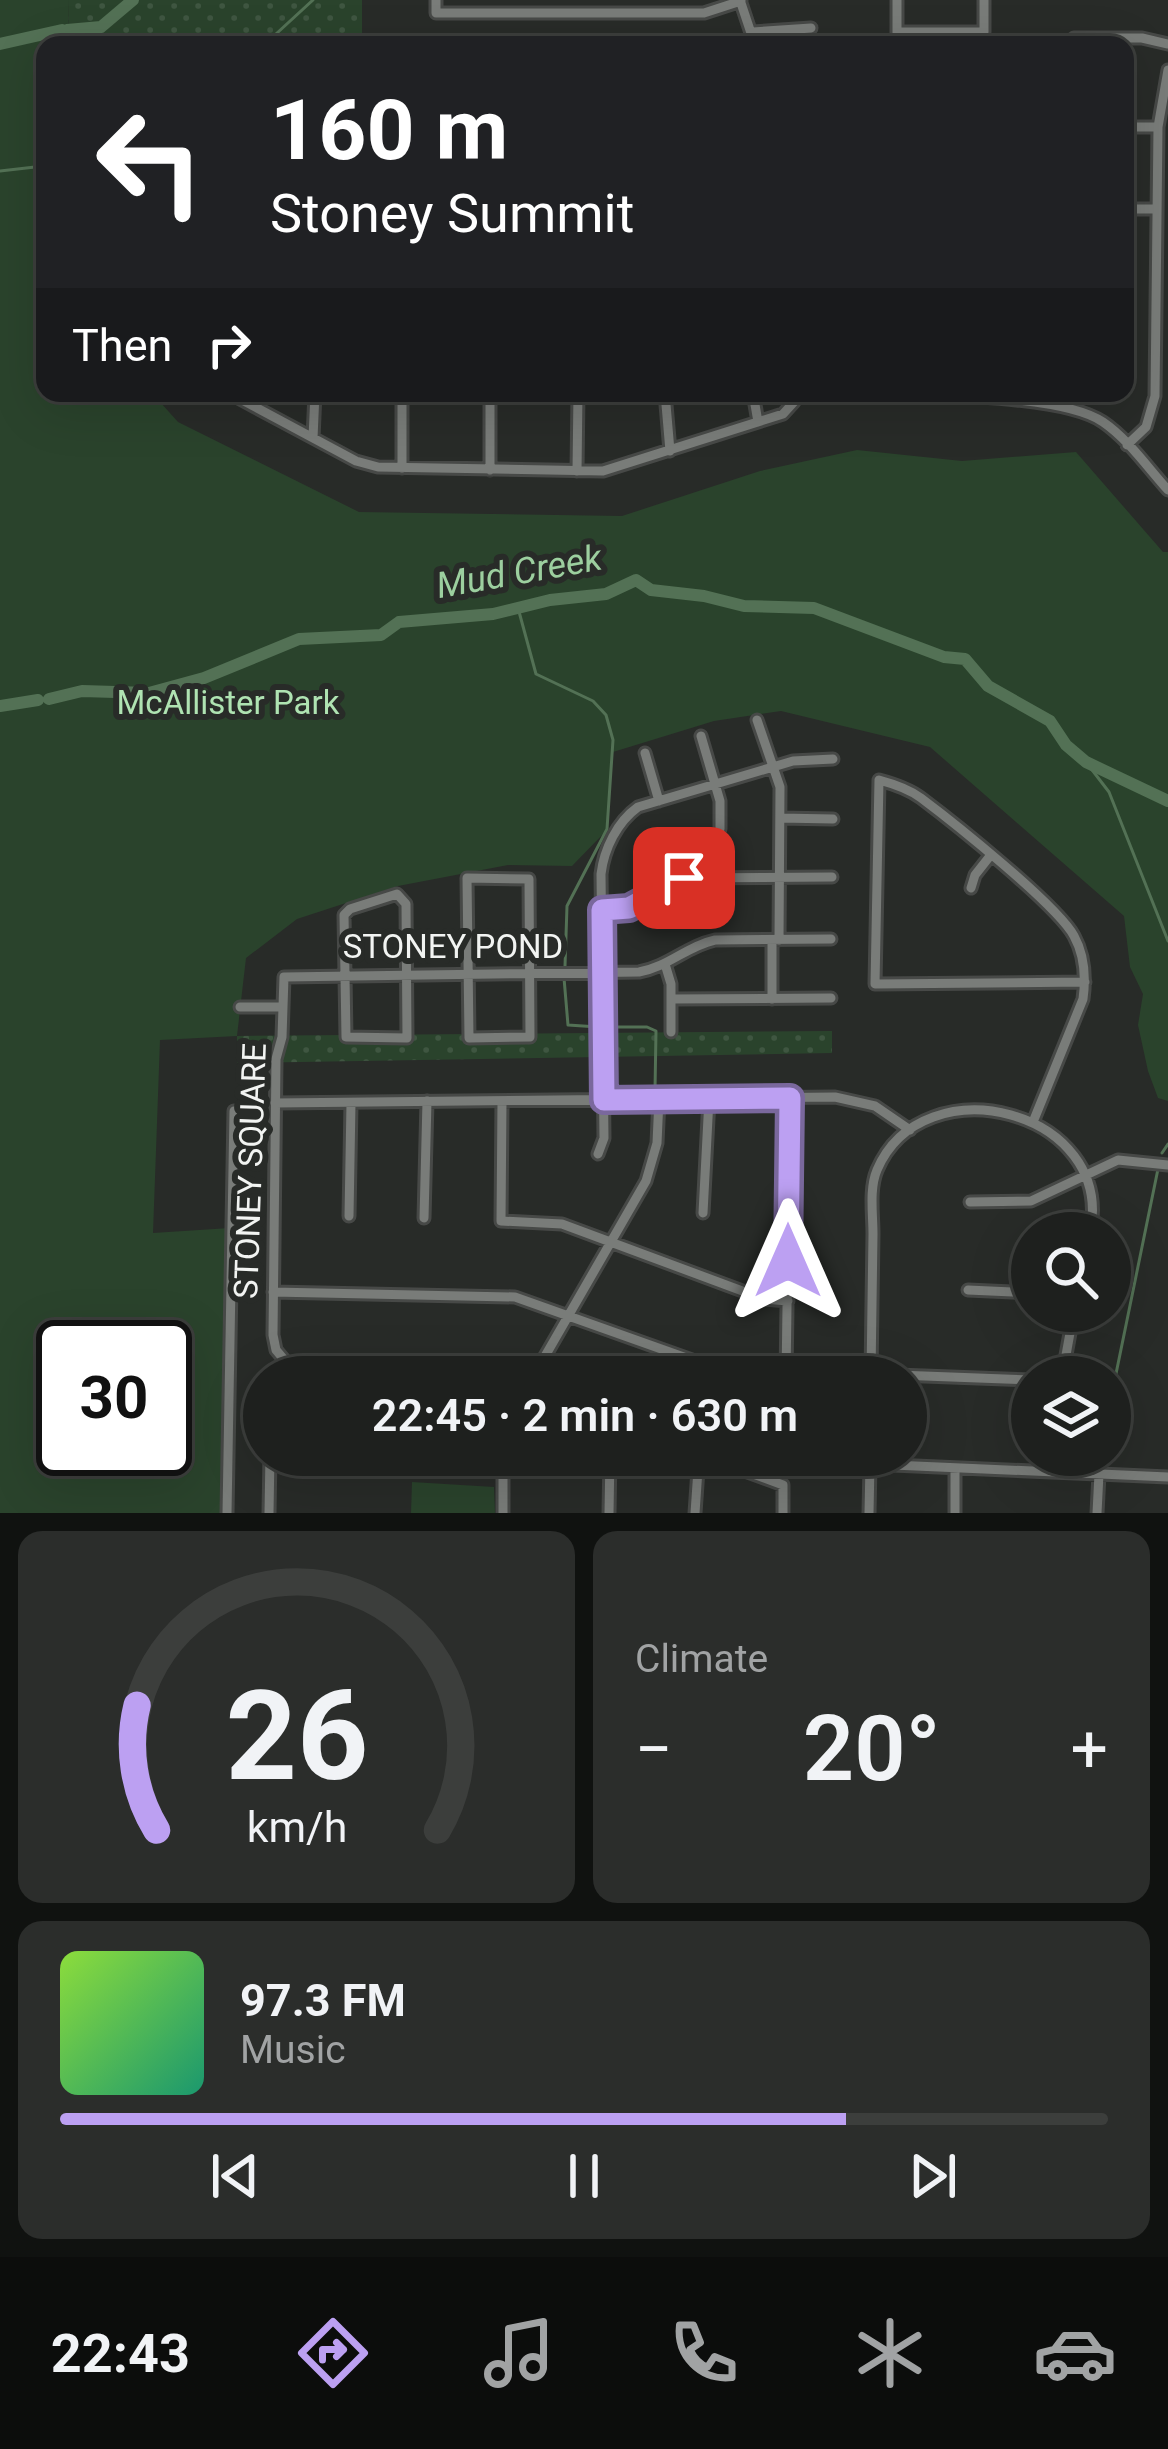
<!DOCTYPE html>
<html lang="en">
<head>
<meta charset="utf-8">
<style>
	:root { --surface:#1e201e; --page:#2b2d2b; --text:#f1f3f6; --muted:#a1a3a4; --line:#3c3e3c; --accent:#bca0f2 }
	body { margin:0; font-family:Roboto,sans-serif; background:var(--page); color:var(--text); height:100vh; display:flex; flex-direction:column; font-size:45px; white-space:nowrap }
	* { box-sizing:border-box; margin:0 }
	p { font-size:39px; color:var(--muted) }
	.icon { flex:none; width:66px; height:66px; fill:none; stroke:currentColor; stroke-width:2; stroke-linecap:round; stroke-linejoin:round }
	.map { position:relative; height:1513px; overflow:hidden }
	.sheet { display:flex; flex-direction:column; gap:18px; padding:18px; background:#101210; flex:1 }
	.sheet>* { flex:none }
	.top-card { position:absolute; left:36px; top:36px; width:1098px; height:366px; border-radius:24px; box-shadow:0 12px 48px #0002,0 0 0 3px var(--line); background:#202124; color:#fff; overflow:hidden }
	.tools { position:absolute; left:1011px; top:1212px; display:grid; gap:24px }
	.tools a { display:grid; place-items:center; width:120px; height:120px; border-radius:50%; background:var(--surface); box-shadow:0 12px 48px #0002,0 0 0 3px var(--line); font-size:60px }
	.speed { position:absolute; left:36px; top:1320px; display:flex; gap:24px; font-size:60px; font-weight:700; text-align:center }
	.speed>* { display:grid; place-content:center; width:156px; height:156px; border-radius:50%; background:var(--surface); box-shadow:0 12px 48px #0002,0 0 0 3px var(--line); line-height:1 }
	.speed .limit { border:6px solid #111; border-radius:18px; background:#fff; color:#111 }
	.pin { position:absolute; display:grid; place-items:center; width:102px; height:102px; color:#fff; margin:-51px; border-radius:24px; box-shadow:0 6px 18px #0006 }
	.me { position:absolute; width:132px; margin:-66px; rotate:0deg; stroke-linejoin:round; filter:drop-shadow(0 0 9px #0008) }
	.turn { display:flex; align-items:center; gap:42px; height:252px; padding:0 36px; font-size:54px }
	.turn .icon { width:156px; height:156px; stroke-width:2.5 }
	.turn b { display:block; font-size:84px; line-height:102px }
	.then { display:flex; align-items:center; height:114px; padding:0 36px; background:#0003; gap:24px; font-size:45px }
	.big { font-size:90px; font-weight:600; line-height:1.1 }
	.sheet .widget { flex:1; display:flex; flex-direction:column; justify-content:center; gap:18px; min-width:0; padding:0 42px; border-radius:24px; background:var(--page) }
	.sheet .dial { align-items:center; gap:0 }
	.dial svg { height:312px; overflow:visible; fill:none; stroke:var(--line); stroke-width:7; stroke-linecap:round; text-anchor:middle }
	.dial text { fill:var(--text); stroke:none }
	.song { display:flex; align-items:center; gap:36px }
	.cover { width:144px; height:144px; border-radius:18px; background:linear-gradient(135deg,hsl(90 70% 55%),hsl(160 70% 35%)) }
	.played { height:12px; border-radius:6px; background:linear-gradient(90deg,var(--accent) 75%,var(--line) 75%) }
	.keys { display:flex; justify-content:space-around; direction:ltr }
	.heat { display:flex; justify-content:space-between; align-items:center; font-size:66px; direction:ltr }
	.sheet .tiles { flex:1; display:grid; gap:18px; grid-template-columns:1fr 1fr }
	.widget:last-child { grid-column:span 2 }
	.trip { position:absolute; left:243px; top:1356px; width:684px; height:120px; border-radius:60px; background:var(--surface); box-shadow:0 12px 48px #0002,0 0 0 3px var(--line); font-weight:600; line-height:120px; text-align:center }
	.tab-bar { display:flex; height:192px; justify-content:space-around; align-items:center; background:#0c0d0c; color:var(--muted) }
	.tab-bar .icon { width:84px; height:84px }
	.tab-bar .active { color:var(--accent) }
	.tab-bar b { font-size:54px; color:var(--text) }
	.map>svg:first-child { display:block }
</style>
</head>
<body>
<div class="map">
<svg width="1168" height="1513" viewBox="0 0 1168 1513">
	<defs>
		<pattern id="grass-dots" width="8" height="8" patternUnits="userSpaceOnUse" patternTransform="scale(3)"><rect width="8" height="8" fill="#2a432c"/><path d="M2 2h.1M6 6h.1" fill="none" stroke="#3f5641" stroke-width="1.8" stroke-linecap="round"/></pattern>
	</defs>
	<rect width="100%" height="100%" fill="#282b28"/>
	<path fill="url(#grass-dots)" d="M 69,0 L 362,0 L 362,45 L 68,45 Z
		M 832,1031 L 832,1053 L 237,1063 L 237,1036 Z"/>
	<path fill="#2a432c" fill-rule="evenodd" d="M 0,0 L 69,0 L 68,45 L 45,45 L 45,393 L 152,393 L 178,422 L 359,512 L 622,516 L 760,471 L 857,450 L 962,461 L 1076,452 L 1163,552 L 1168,552 L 1168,1101 L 1158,1098 L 1148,1071 L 1138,1025 L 1143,994 L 1130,967 L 1124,916 L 930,747 L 781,711 L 714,721 L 613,752 L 606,831 L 572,866 L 508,865 L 398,886 L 297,919 L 246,958 L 237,1036 L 160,1040 L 153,1233 L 230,1228 L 225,1513 L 0,1513 ZM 63,1347 L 165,1347 L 165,1449 L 63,1449 Z
		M 412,1482 L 494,1487 L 495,1513 L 411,1513 Z"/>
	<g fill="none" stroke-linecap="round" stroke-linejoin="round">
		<path stroke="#537155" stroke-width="3" d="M 179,45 L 189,41 L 204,45
			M 264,45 L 313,0
			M 0,171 L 35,167 L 45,158
			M 518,608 L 536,674 L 593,701 L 606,715 L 613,740 L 607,829 L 567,906 L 565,966
			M 1086,762 L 1109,792 L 1168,941
			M 564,978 L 568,1025 L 598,1027
			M 608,1027 L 647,1027 L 656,1031 L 655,1090
			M 1162,1153 L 1168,1144
			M 1110,1403 L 1158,1169
			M 1099,1463 L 1100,1455"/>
		<path stroke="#537155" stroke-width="12" d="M 67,30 L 101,27 L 133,0
			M 0,44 L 62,30
			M 49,699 L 82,691 L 149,693 L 204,678 L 299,639 L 381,635 L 399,622 L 493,614 L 550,600 L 606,594 L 636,580 L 651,590 L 704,596 L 744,606 L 814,608 L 944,657 L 965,659 L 988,686 L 1050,721 L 1066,745 L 1086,762 L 1168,801
			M 0,706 L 38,700"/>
		<g stroke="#474947" stroke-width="15">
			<path id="minor" d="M 436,0 L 436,13 L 704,13 L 741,1
				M 740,0 L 755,45
				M 753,32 L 811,28
				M 897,32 L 984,32 L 984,0
				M 1074,38 L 1142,38 L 1168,44
				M 897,45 L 897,0
				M 1125,127 L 1158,127
				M 1125,209 L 1157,209
				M 229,393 L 356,461 L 378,467 L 603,471 L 783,414 L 794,402
				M 665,393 L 670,451
				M 753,393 L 758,422
				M 882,393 C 933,396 1062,394 1103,422 C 1128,439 1148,468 1168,490
				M 313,438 L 315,393
				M 1127,445 L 1146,427 L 1155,396 L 1158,127 L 1168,70
				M 402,468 L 402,393
				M 490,470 L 490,393
				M 577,471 L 578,393
				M 757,720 L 780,787 L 779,940
				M 701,736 L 720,801 L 720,829
				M 645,753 L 659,801
				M 780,818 L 833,819
				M 467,878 L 529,879 L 530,1037 L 469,1038 Z
				M 971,888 L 975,875 L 990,856
				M 397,894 L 406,904 L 407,1038 L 346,1037 L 344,915 L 350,909 Z
				M 602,910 L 629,908 L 684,878 L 832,877
				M 772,940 L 772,999
				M 665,964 L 671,984 L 671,1032
				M 672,999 L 831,998
				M 240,1007 L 282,1007
				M 502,1101 L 501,1221 L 562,1224 L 764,1299 L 788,1301
				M 275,1103 L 835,1097 L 875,1106 L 910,1130
				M 1033,1122 L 1083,999 C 1086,977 1085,956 1074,936 C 1057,905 953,822 921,798 C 909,789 894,784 879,780 L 875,984 L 1085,982
				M 598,1154 L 604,1138 L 601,874 C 604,849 617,822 638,807 L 793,761 L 833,759
				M 970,1202 L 1031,1201 L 1118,1160 L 1168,1165
				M 703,1213 L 709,1099
				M 349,1216 L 351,1103
				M 424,1218 L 427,1101
				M 968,1290 L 1032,1293
				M 273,1292 L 515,1297 L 740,1377
				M 287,1363 L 276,1350 L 273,1335 L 276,1059 L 282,1037 L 284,977 L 639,972 C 668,967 687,946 715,940 L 831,939
				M 287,1363 L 311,1370 L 495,1372 L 513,1377
				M 533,1377 L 646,1181 L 657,1143 L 659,1099
				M 786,1377 L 790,1098
				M 1062,1377 L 1074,1311
				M 1032,1380 L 871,1374 C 872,1327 872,1281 873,1234 C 873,1214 869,1189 877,1170 C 923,1062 1116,1110 1090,1233
				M 701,1455 L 783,1485 L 783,1513
				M 227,1513 L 234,1111
				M 269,1513 L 270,1455
				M 503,1513 L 503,1455
				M 609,1513 L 610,1455
				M 695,1513 L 699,1455
				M 869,1513 L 870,1464 L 1168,1477
				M 955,1513 L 955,1468
				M 1097,1513 L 1099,1474"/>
		</g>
		<use href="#minor" stroke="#797c79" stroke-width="9"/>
	</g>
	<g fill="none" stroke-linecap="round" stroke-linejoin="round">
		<g stroke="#7a689d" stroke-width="30">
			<path id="route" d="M 684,878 L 629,908 L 602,910 L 604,1100 L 790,1098 L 788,1261"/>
		</g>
		<use href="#route" stroke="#bca0f2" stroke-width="21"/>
	</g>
	<g text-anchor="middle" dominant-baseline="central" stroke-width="12" stroke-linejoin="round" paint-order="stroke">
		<g font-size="33" fill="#afe3b2" stroke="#282b28">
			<text x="228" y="702">McAllister Park</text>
		</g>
		<g font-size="33" fill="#f2f4f2" stroke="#282b28">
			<text x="453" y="946">STONEY POND</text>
			<text transform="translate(250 1171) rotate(-88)">STONEY SQUARE</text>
		</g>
		<g font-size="36" font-style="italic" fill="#9ccf9f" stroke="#282b28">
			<text transform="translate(519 572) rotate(-10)">Mud Creek</text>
		</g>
	</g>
</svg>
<div class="tools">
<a><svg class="icon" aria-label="search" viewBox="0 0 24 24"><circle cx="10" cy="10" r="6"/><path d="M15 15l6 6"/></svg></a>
<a><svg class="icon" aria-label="layers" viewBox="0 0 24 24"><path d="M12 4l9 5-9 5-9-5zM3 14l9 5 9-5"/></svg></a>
</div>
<div class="speed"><div class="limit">30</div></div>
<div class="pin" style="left:684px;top:878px;background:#d93025"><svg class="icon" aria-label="arrive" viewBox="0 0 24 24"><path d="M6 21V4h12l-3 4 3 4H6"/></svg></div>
<svg class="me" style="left:788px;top:1261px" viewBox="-20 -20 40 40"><path d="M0-17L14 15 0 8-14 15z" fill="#bca0f2" stroke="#fff" stroke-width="4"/></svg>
<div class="trip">22:45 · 2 min · 630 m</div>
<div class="top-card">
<div class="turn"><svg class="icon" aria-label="left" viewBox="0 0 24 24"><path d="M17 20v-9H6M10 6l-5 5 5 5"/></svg><div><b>160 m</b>Stoney Summit</div></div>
<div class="then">Then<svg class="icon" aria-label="right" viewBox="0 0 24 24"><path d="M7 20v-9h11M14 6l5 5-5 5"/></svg></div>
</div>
</div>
<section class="sheet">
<div class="tiles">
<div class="widget dial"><svg viewBox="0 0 100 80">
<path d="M14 69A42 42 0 1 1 86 69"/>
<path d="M14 69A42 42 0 0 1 9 37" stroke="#bca0f2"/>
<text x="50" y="56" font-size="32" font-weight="700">26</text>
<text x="50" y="72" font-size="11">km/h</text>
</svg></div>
<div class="widget"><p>Climate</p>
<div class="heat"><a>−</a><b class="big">20°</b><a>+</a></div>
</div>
<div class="widget">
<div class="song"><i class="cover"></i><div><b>97.3 FM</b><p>Music</p></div></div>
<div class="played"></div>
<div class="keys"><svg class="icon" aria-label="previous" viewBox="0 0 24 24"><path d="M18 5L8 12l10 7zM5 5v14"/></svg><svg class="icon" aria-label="pause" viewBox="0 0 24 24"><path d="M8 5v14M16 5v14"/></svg><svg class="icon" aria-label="next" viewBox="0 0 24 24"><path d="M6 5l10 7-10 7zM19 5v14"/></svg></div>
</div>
</div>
</section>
<nav class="tab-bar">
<b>22:43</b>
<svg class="icon active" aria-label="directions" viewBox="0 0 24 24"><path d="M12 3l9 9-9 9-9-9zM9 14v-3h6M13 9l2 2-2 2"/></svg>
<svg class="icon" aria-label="music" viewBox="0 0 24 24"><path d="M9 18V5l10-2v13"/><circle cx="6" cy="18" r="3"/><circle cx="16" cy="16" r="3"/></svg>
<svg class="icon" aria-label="phone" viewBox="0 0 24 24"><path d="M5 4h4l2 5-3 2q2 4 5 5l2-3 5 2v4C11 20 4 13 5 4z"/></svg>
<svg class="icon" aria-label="climate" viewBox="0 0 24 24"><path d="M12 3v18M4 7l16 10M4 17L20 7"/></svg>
<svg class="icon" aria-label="car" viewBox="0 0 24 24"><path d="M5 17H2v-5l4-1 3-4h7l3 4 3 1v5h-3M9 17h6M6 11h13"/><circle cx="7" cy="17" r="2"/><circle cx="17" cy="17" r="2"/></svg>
</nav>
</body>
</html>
